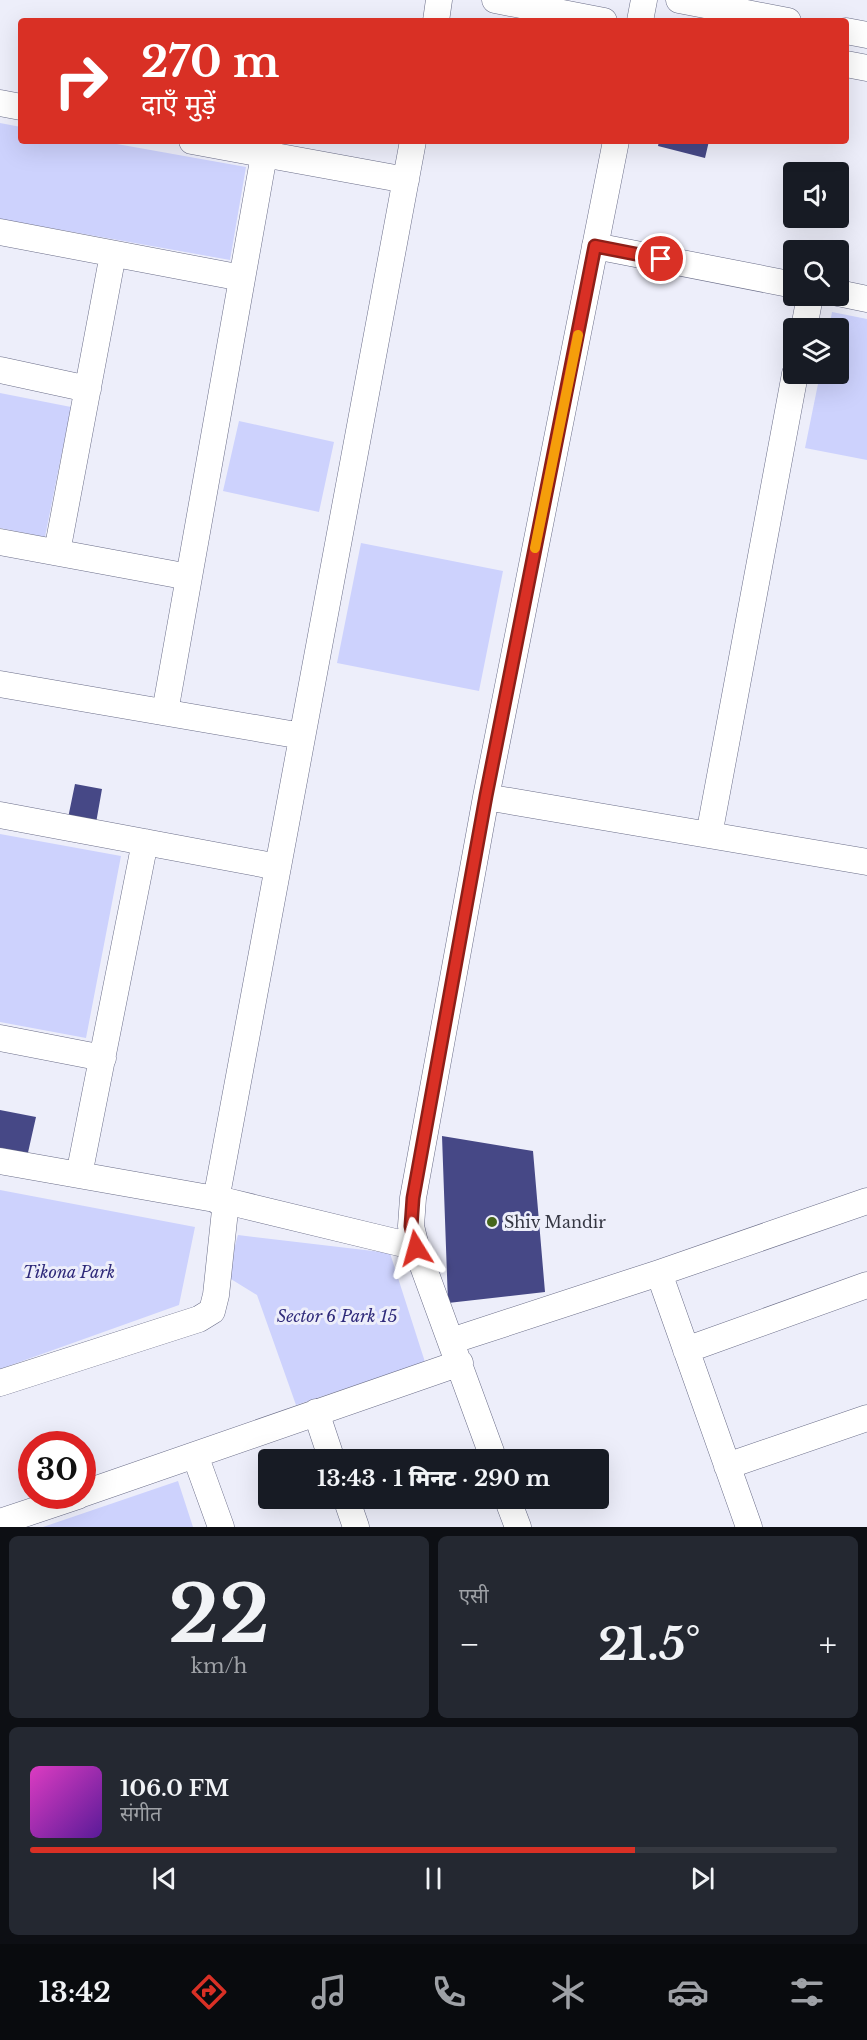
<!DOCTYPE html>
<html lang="hi">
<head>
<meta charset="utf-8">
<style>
	:root { --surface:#171b24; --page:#242831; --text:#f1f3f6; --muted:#9ea1a6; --line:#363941; --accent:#d93025 }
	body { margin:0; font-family:"Libre Baskerville","Noto Sans Devanagari",serif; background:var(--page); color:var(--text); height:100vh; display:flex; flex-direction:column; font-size:22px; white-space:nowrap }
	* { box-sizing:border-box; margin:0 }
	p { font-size:20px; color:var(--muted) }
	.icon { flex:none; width:33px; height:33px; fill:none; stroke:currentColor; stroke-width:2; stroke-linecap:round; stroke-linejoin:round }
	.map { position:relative; height:1527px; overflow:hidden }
	.panel { display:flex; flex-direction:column; gap:9px; padding:9px; background:#0d0f14; flex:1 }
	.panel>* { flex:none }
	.banner { position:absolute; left:18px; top:18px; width:831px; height:126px; border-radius:6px; box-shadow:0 6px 24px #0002; background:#d93025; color:#fff; overflow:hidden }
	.tools { position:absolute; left:783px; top:162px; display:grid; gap:12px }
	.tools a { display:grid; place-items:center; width:66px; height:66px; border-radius:6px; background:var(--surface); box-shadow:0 6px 24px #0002; font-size:30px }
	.speed { position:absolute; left:18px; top:1431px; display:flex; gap:12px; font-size:30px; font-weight:700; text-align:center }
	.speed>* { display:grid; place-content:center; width:78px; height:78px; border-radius:50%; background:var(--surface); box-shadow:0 6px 24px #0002; line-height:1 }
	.speed .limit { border:9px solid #d22; background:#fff; color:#111 }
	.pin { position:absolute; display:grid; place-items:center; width:51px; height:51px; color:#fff; margin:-26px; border:3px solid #fff; border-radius:50%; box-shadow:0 2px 6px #0007 }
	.me { position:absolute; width:66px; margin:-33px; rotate:352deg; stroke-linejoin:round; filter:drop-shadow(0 0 4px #0008) }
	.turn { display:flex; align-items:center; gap:21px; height:126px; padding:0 24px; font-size:27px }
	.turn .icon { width:78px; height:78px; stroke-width:2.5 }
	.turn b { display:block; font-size:42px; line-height:51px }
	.big { font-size:45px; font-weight:800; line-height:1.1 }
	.panel .tile { flex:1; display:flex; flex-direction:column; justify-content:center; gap:9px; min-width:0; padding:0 21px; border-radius:9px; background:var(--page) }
	.panel .dial { align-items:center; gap:0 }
	.dial b { font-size:78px; line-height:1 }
	.song { display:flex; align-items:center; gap:18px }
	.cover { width:72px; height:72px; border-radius:9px; background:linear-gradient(135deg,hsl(310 70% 55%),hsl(270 70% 35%)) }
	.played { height:6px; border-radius:3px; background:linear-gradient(90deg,var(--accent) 75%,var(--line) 75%) }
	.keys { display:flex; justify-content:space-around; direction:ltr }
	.heat { display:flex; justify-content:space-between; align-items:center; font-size:33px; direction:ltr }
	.panel .tiles { flex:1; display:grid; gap:9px; grid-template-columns:1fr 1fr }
	.tile:last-child { grid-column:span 2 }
	.trip { position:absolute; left:258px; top:1449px; width:351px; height:60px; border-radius:6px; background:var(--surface); box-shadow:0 6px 24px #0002; font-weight:800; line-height:60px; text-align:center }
	.menu { display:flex; height:96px; justify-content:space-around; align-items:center; background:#090b0e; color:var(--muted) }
	.menu .icon { width:42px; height:42px }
	.menu .on { color:var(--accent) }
	.menu b { font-size:27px; color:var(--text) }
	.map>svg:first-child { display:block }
</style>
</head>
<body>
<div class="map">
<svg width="867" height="1527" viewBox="0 0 867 1527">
	<rect width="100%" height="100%" fill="#edeefa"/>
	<path fill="#cdd2fd" d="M 0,123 L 21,127 L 21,141 L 100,141 L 246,167 L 230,260 L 0,219 Z
		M 832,312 L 867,319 L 867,460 L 805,448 L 820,374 L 838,374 L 838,328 L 829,328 Z
		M 0,393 L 71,407 L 45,537 L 0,528 Z
		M 239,421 L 334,442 L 319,512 L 223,491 Z
		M 361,543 L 503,571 L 479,691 L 337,663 Z
		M 0,834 L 121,856 L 86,1038 L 0,1022 Z
		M 0,1190 L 195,1227 L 179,1305 L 0,1369 Z
		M 238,1235 L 390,1253 L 425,1362 L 296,1405 L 257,1295 L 226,1276 Z
		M 178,1481 L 193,1527 L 43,1527 Z"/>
	<path fill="#464886" d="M 659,141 L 709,141 L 705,158 L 658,146 Z
		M 75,784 L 102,789 L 96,823 L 68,818 Z
		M 0,1110 L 36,1117 L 27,1157 L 0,1151 Z
		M 442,1136 L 533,1151 L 545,1292 L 448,1303 Z"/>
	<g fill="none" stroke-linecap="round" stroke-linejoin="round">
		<g stroke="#6a6d88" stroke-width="27">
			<path id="minor" d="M 495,0 L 604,21
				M 679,0 L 788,21
				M 436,21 L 439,0
				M 640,21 L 644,0
				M 846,31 L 867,35
				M 846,64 L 867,68
				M 0,103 L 21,107
				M 192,141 L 406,180
				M 0,232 L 242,278
				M 595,246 L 794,285
				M 838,293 L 867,299
				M 804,328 L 810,296
				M 0,370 L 88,389
				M 0,542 L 189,577
				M 57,552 L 113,254
				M 0,684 L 302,736
				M 165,712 L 264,155
				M 486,797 L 867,862
				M 0,815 L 278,867
				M 709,835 L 795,374
				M 0,1038 L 103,1058
				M 0,1161 L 226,1201 L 416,1247
				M 79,1175 L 145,842
				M 216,1200 L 413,141
				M 659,1273 L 749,1527
				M 451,1341 L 659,1273 L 867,1201
				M 686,1350 L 867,1285
				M 0,1383 L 199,1319 L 212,1311 L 216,1295 L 226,1201
				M 316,1412 L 332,1460
				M 195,1455 L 221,1527
				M 494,1460 L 416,1247 L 411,1226 L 413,1198 L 486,797 L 616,141
				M 727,1466 L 867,1418
				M 82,1494 L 460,1363
				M 346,1498 L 356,1527
				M 507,1498 L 518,1527
				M 0,1522 L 78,1496"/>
		</g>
		<use href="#minor" stroke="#fff" stroke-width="26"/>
	</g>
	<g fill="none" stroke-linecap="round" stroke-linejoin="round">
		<g stroke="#8d1f18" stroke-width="15">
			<path id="route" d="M 416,1248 L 411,1226 L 413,1198 L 486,796 L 595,246 L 661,259"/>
		</g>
		<use href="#route" stroke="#d93025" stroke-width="10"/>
		<path stroke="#f59e0b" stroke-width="10" d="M 535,548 L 578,335"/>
	</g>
	<circle fill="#46661c" stroke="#edeefa" stroke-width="2" cx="492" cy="1222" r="6"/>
	<g text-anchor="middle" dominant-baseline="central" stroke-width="6" stroke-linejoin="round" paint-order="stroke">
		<g font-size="16" fill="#353743" stroke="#edeefa" text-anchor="start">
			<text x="504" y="1222">Shiv Mandir</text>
		</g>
		<g font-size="16" font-style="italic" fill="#2f2a7a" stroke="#edeefa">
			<text x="69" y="1272">Tikona Park</text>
			<text x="337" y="1316">Sector 6 Park 15</text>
		</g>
	</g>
</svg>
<div class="tools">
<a><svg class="icon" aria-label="sound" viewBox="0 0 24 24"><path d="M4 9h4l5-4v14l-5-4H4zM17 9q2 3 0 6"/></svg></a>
<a><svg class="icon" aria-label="search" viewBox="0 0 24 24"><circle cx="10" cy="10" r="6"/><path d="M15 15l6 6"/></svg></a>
<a><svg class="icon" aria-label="layers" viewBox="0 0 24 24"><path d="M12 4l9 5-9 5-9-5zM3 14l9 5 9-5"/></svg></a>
</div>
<div class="speed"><div class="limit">30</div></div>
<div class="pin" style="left:661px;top:259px;background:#d93025"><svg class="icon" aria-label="arrive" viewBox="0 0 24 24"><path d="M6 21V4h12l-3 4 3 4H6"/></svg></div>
<svg class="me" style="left:416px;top:1248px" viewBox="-20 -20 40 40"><path d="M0-17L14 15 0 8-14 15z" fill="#d93025" stroke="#fff" stroke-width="4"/></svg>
<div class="trip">13:43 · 1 मिनट · 290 m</div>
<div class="banner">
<div class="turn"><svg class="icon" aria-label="right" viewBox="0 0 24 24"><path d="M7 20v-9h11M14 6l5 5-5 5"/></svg><div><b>270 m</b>दाएँ मुड़ें</div></div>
</div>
</div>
<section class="panel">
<div class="tiles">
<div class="tile dial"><b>22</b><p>km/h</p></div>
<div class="tile"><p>एसी</p>
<div class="heat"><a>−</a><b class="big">21.5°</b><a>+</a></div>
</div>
<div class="tile">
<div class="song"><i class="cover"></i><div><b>106.0 FM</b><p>संगीत</p></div></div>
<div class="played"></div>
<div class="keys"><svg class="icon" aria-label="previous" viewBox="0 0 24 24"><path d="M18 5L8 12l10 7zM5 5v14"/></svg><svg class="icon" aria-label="pause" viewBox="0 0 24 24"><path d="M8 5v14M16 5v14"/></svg><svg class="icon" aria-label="next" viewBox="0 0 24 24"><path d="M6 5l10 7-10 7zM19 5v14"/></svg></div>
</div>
</div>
</section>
<nav class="menu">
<b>13:42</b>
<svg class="icon on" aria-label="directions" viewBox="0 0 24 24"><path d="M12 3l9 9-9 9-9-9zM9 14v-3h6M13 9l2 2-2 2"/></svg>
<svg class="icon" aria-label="music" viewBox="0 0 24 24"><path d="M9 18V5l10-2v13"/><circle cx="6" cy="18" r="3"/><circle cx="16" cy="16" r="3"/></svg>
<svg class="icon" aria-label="phone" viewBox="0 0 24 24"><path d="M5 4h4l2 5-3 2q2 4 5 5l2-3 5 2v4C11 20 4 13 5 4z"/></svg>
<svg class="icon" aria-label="climate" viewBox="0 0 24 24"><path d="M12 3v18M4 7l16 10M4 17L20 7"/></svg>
<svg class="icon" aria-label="car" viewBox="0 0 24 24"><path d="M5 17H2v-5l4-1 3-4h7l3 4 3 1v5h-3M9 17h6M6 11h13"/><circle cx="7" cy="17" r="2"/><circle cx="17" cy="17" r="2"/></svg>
<svg class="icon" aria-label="filters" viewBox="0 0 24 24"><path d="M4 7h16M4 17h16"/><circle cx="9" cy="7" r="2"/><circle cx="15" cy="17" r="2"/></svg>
</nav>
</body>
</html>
